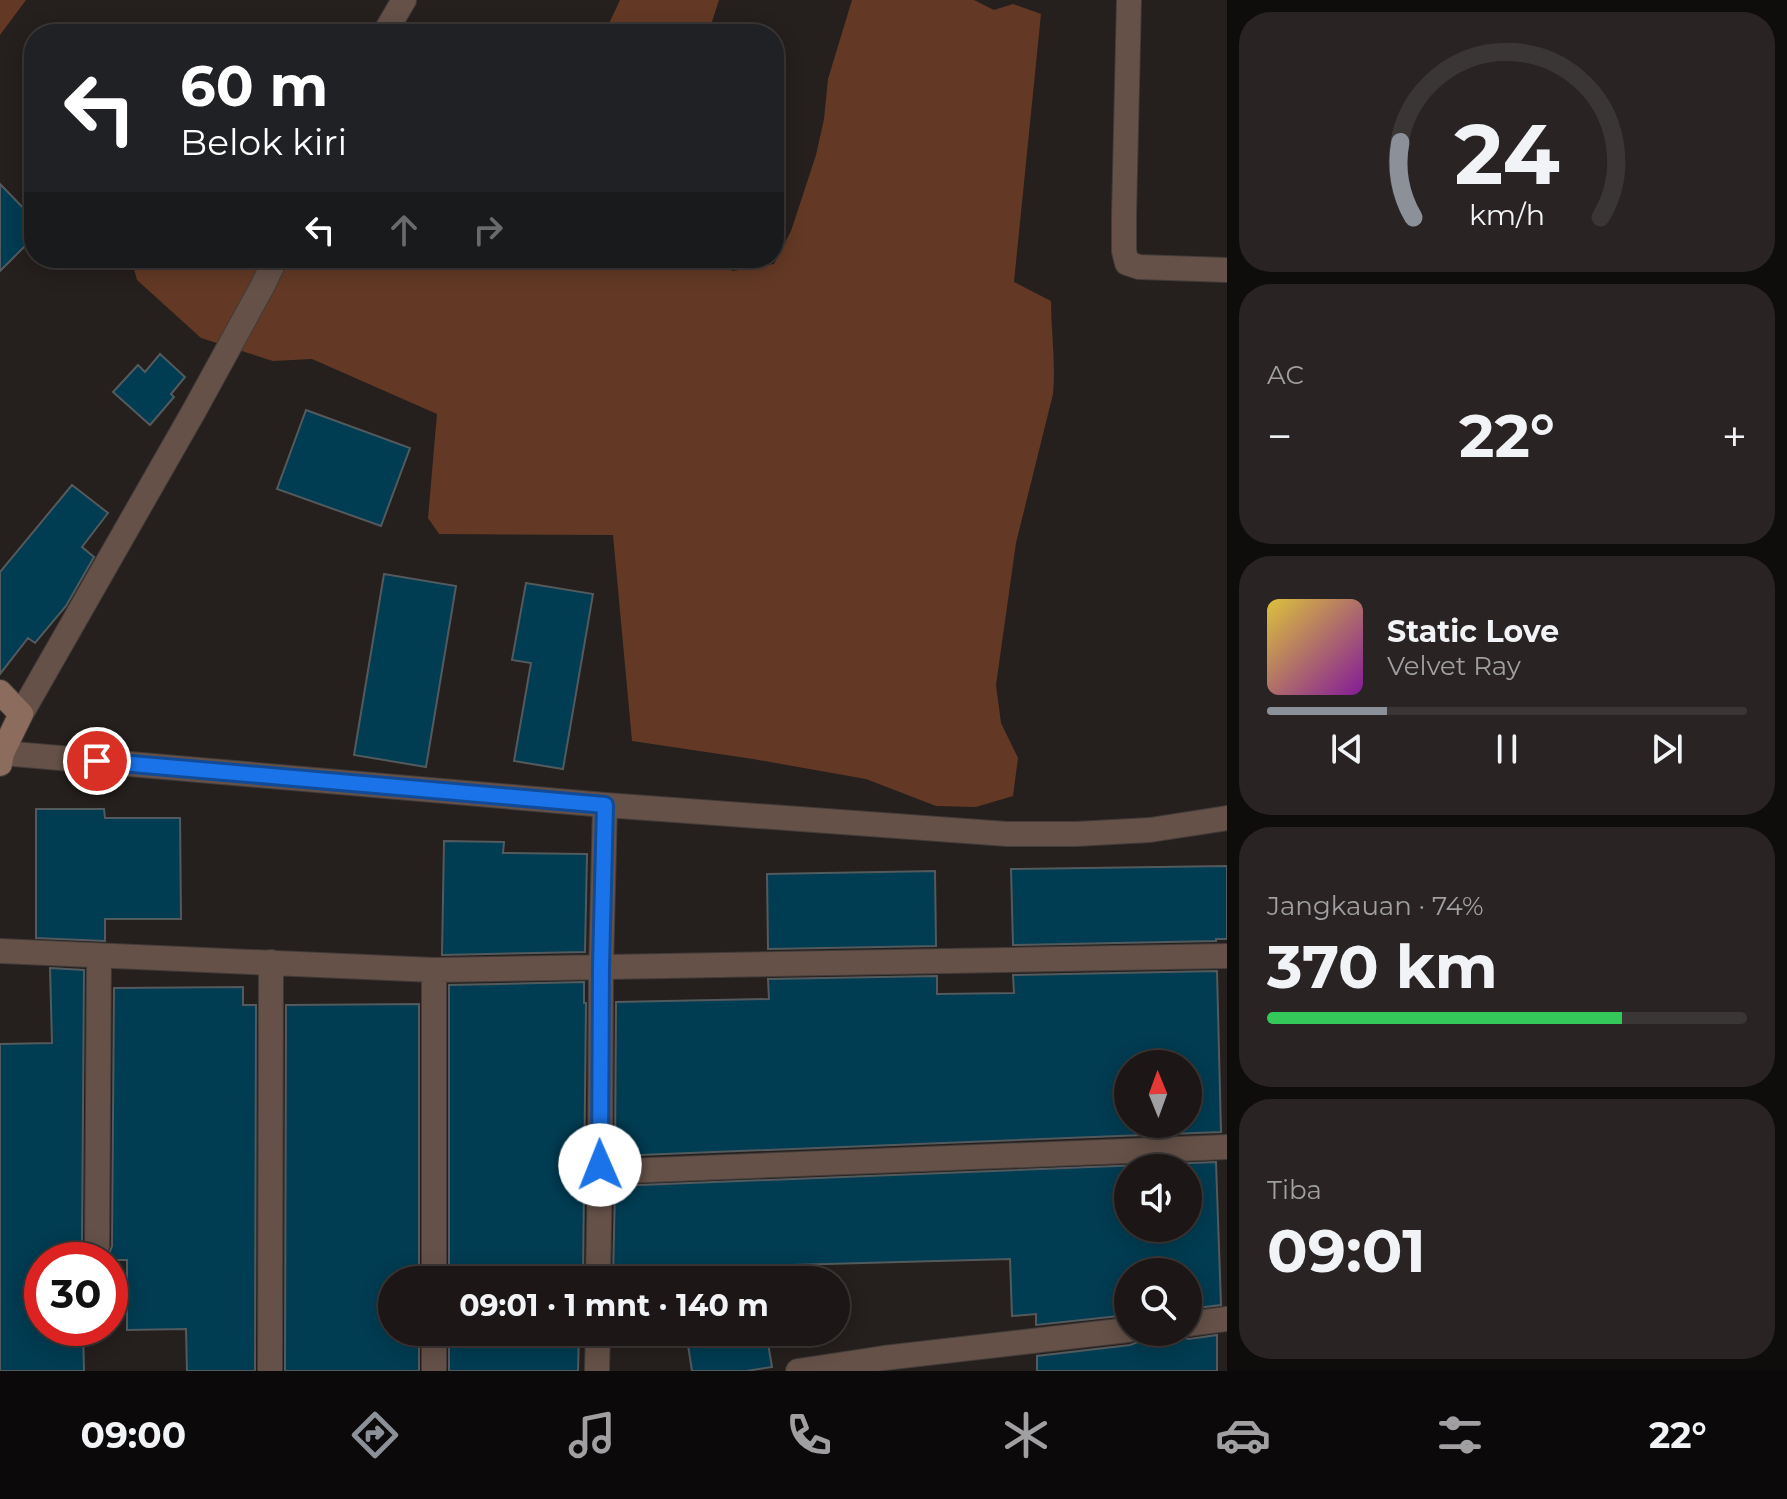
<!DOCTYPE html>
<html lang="id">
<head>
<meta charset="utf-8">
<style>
	:root { --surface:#1c1716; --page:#292423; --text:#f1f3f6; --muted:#a09fa1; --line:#3a3635; --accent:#8c9099 }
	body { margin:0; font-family:Montserrat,sans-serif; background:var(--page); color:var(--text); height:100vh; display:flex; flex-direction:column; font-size:30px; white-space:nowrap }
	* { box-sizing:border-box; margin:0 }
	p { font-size:26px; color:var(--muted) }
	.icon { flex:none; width:44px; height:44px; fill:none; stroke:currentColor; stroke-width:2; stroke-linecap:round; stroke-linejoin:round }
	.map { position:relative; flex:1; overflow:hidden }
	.details { display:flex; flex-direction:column; gap:12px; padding:12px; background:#0f0d0c; width:560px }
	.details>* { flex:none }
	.top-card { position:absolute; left:24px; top:24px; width:760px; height:244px; border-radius:32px; box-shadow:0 4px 20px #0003,0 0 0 2px var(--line); background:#202124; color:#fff; overflow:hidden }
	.needle { width:52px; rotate:359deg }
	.controls { position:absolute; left:1114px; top:1050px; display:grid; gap:16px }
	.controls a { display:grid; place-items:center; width:88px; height:88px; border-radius:50%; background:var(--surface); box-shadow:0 4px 20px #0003,0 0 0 2px var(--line); font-size:40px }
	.speed { position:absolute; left:24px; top:1242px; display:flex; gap:16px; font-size:40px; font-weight:700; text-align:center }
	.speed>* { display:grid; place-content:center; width:104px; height:104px; border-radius:50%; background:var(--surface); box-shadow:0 4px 20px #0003,0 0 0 2px var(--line); line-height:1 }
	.speed .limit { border:12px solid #d22; background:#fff; color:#111 }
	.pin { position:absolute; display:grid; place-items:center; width:68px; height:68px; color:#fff; margin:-34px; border:4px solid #fff; border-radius:50%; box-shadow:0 2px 8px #0007 }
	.me { position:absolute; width:88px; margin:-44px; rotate:359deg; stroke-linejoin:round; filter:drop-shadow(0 0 6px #0008) }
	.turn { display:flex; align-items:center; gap:28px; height:168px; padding:0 24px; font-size:36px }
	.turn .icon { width:104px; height:104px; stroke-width:2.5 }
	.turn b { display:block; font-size:56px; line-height:68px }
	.lanes { display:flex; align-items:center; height:76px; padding:0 24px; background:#0003; justify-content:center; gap:40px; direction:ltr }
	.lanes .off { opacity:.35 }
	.big { font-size:60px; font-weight:700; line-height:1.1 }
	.details .tile { flex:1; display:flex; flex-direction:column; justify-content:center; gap:12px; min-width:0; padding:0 28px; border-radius:32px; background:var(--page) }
	.details .dial { align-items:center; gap:0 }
	.dial svg { height:208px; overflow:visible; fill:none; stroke:var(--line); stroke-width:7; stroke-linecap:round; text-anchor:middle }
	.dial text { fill:var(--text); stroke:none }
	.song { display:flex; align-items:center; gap:24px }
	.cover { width:96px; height:96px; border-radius:12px; background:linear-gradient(135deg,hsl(50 70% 55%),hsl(290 70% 35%)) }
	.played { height:8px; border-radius:4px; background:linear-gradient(90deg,var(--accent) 25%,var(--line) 25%) }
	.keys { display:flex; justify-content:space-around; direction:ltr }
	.heat { display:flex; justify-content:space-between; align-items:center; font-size:44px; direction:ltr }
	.charge { height:12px; border-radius:6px; background:linear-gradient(90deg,#34c759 74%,var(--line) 0) }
	.trip { position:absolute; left:378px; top:1266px; width:472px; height:80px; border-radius:40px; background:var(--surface); box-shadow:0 4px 20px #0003,0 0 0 2px var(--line); font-weight:700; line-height:80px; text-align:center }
	.tabs { display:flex; height:128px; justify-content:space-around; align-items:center; background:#0b0909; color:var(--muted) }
	.tabs .icon { width:56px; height:56px }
	.tabs .current { color:var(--accent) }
	.tabs b { font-size:36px; color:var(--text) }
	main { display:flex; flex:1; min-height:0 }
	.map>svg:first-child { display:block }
</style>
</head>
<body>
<main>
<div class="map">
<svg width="1227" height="1371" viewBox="0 0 1227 1371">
	<rect width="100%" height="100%" fill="#251f1d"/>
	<path fill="#633925" d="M 0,0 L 26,0 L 0,35 Z
		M 620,0 L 719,0 L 708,34 L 604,34 Z
		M 852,0 L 974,0 L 994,10 L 1013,4 L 1041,14 L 1014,282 L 1051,301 C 1051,332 1056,363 1053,394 L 1016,543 L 996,685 L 1001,723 L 1018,758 L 1013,796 L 976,807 L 936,806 L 866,779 L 753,759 L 632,741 L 613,535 L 439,534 L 428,518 L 437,414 L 312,359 L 273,361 L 201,338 L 137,280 L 131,258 L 704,258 L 733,271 L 774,264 L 791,231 L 816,155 L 824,119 L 828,79 Z"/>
	<path fill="#003c52" stroke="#535a5d" stroke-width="2" fill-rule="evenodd" d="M 0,184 L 34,219 L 34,237 L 0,271 Z
		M 160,354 L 185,377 L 171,394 L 174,397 L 150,425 L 113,392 L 138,365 L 145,372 Z
		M 306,410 L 410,448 L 381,526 L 277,489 Z
		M 72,485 L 108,513 L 82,547 L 94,557 L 66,606 L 35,643 L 28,638 L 0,674 L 0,572 Z
		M 384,574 L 456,586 L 426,767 L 354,755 Z
		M 526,583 L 593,594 L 563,769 L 514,761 L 531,663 L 512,660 Z
		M 36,809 L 104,809 L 105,818 L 180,818 L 181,919 L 105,919 L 105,941 L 36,938 Z
		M 444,841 L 504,842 L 503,853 L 587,854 L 585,952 L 442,955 Z
		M 1227,866 L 1227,939 L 1216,939 L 1216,941 L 1013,945 L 1011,869 Z
		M 935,871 L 936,946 L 768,949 L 767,874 Z
		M 50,968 L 84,970 L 82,1246 L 84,1254 L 93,1260 L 42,1260 L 42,1328 L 83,1328 L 84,1371 L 0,1371 L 0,1044 L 52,1043 Z
		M 1217,971 L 1221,1132 L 615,1156 L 616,1002 L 769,999 L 768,979 L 937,976 L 937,994 L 1014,993 L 1013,975 ZM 1128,1064 L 1188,1064 L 1188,1124 L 1128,1124 Z
		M 584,982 L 584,1003 L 586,1003 L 583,1280 L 449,1280 L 449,985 Z
		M 243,987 L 243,1005 L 256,1005 L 255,1371 L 187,1371 L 186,1329 L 127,1330 L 127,1260 L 101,1260 L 109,1254 L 112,1246 L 114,988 Z
		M 419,1004 L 419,1280 L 392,1280 L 392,1332 L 419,1332 L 419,1371 L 285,1371 L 286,1005 Z
		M 1216,1162 L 1221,1305 L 1188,1309 L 1188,1272 L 1128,1272 L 1128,1315 L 1036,1325 L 1036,1314 L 1012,1316 L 1010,1259 L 755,1266 L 758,1280 L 613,1280 L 615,1186 ZM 1128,1168 L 1188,1168 L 1188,1228 L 1128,1228 Z
		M 449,1332 L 579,1332 L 578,1371 L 449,1371 Z
		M 686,1332 L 766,1332 L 772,1367 L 746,1371 L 692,1371 Z
		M 1142,1332 L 1176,1332 L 1182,1337 L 1189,1339 L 1217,1335 L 1217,1371 L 1037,1371 L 1037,1356 L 1130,1345 L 1138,1342 Z"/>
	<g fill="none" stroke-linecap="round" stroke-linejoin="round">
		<g stroke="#413b39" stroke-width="26">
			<path id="street" d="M 1129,0 L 1124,215 L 1124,251 L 1127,263 L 1139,267 L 1227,270
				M 384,34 L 404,0
				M 21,714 L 194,411 L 262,287 L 276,258
				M 2,753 L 605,805 L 1007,834 L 1076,834 L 1150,830 L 1227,818
				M 605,805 L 601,967 L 600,1172 L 1227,1147
				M 0,951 L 434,970 L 1227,956
				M 97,1246 L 99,956
				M 434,1280 L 434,970
				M 598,1280 L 600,1172
				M 1188,1324 L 1227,1319
				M 597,1369 L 598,1332
				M 270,1371 L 271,962
				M 434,1371 L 434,1332
				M 798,1371 L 884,1358 L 1128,1330"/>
		</g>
		<g stroke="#413b39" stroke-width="26">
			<path id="secondary" d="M 0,692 L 21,714 L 2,753 L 0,764"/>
		</g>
		<use href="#street" stroke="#655148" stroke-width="24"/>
		<use href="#secondary" stroke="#8b6c5d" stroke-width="24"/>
	</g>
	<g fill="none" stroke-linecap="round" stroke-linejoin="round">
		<g stroke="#114b97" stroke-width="20">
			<path id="route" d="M 97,761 L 605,805 L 601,967 L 600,1165"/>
		</g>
		<use href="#route" stroke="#1a73e8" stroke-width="14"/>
	</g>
</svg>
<div class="controls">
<a><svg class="needle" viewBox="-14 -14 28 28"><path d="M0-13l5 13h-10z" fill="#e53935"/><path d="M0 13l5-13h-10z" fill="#a09fa1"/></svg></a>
<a><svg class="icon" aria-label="sound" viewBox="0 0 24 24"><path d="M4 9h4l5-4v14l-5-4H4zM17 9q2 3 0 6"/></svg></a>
<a><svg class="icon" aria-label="search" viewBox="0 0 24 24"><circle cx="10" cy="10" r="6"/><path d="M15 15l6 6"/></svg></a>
</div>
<div class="speed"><div class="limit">30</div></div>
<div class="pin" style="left:97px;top:761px;background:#d93025"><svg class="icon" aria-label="arrive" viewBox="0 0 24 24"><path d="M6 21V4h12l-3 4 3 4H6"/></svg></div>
<svg class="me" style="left:600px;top:1165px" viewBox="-20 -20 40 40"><circle r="19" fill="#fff"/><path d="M0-13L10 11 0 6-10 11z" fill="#1a73e8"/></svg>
<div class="trip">09:01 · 1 mnt · 140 m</div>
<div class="top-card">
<div class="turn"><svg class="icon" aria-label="left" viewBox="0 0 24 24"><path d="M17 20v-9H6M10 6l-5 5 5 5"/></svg><div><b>60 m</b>Belok kiri</div></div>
<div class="lanes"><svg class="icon" aria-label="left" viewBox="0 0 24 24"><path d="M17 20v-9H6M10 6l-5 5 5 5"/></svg><svg class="icon off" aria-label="ahead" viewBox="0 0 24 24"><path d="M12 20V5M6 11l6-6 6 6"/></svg><svg class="icon off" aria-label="right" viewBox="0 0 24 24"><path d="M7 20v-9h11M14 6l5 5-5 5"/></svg></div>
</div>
</div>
<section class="details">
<div class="tile dial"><svg viewBox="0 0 100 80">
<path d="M14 69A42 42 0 1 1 86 69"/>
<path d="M14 69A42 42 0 0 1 9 40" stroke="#8c9099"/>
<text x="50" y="56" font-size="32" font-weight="700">24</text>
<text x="50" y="72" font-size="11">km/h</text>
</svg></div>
<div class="tile"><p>AC</p>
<div class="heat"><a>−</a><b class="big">22°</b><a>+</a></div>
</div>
<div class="tile">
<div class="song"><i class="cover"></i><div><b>Static Love</b><p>Velvet Ray</p></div></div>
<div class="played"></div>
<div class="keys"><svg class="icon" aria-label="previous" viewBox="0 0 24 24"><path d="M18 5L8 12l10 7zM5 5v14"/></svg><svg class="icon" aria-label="pause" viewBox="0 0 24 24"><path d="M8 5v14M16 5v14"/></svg><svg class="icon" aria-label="next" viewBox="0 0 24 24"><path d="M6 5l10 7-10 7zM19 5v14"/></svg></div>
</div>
<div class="tile"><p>Jangkauan · 74%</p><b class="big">370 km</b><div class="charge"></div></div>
<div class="tile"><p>Tiba</p><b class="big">09:01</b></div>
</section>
</main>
<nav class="tabs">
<b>09:00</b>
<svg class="icon current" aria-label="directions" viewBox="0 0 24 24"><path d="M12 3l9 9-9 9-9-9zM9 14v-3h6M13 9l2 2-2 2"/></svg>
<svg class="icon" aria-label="music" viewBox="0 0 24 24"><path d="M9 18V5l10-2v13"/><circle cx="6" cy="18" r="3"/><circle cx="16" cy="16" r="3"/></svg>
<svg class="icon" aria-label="phone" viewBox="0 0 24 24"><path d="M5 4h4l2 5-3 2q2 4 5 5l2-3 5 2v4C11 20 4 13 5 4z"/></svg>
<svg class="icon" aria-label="climate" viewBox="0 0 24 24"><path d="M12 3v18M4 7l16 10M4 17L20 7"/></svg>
<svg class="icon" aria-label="car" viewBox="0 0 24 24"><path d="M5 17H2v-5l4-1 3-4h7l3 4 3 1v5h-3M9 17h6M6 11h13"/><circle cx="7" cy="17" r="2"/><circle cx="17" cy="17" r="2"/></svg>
<svg class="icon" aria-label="filters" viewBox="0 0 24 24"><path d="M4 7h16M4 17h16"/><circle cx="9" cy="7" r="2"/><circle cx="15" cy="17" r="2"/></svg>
<b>22°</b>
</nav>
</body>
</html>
